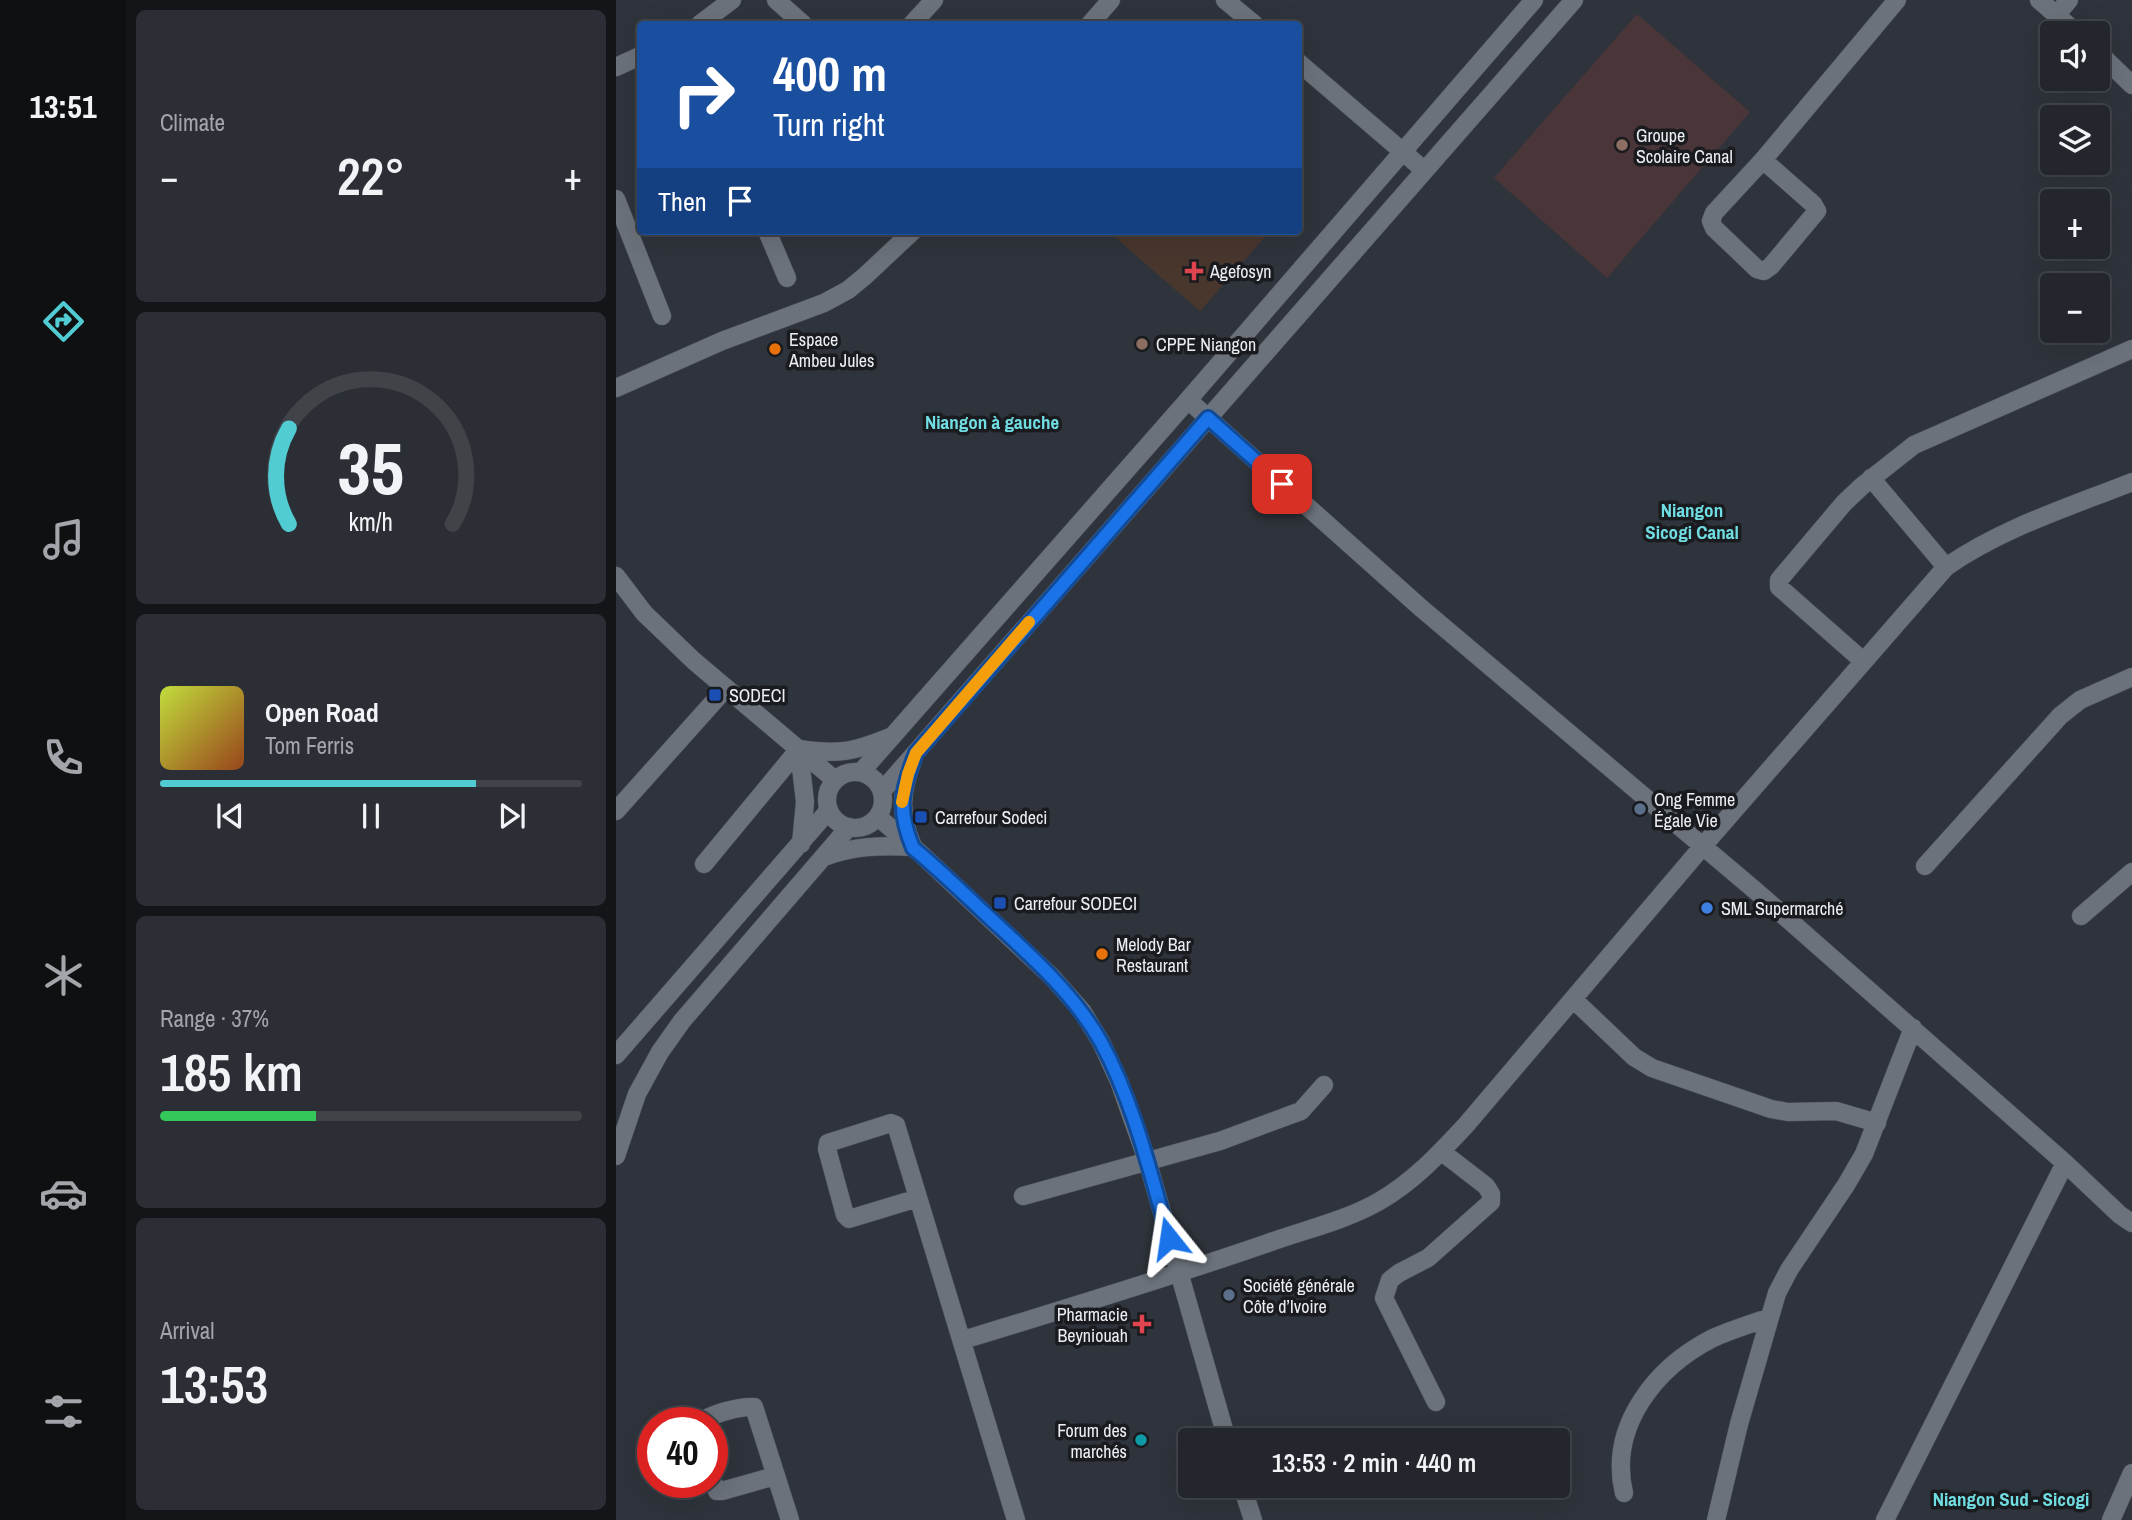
<!DOCTYPE html>
<html lang="en">
<head>
<meta charset="utf-8">
<style>
	:root { --surface:#23272d; --page:#2b2f35; --text:#f1f3f6; --muted:#a3a5aa; --line:#404449; --accent:#51ccd3 }
	body { margin:0; font-family:"Archivo Narrow",sans-serif; background:var(--page); color:var(--text); height:100vh; display:flex; flex-direction:column; font-size:26px; white-space:nowrap }
	* { box-sizing:border-box; margin:0 }
	p { font-size:23px; color:var(--muted) }
	.icon { flex:none; width:38px; height:38px; fill:none; stroke:currentColor; stroke-width:2; stroke-linecap:round; stroke-linejoin:round }
	.map { position:relative; flex:1; overflow:hidden }
	.panel { display:flex; flex-direction:column; gap:10px; padding:10px; background:#131519; width:490px }
	.panel>* { flex:none }
	.guide { position:absolute; left:21px; top:21px; width:665px; height:214px; border-radius:7px; box-shadow:0 7px 28px #0002,0 0 0 2px var(--line); background:#1a4fa0; color:#fff; overflow:hidden }
	.buttons { position:absolute; left:1424px; top:21px; display:grid; gap:14px }
	.buttons a { display:grid; place-items:center; width:70px; height:70px; border-radius:7px; background:var(--surface); box-shadow:0 7px 28px #0002,0 0 0 2px var(--line); font-size:35px }
	.speed { position:absolute; left:21px; top:1407px; display:flex; gap:14px; font-size:35px; font-weight:700; text-align:center }
	.speed>* { display:grid; place-content:center; width:91px; height:91px; border-radius:50%; background:var(--surface); box-shadow:0 7px 28px #0002,0 0 0 2px var(--line); line-height:1 }
	.speed .limit { border:10px solid #d22; background:#fff; color:#111 }
	.pin { position:absolute; display:grid; place-items:center; width:60px; height:60px; color:#fff; margin:-30px; border-radius:14px; box-shadow:0 4px 10px #0006 }
	.me { position:absolute; width:77px; margin:-38px; rotate:345deg; stroke-linejoin:round; filter:drop-shadow(0 0 5px #0008) }
	.turn { display:flex; align-items:center; gap:24px; height:147px; padding:0 21px; font-size:32px }
	.turn .icon { width:91px; height:91px; stroke-width:2.5 }
	.turn b { display:block; font-size:49px; line-height:60px }
	.then { display:flex; align-items:center; height:66px; padding:0 21px; background:#0003; gap:14px; font-size:26px }
	.big { font-size:52px; font-weight:600; line-height:1.1 }
	.panel .tile { flex:1; display:flex; flex-direction:column; justify-content:center; gap:10px; min-width:0; padding:0 24px; border-radius:10px; background:var(--page) }
	.panel .dial { align-items:center; gap:0 }
	.dial svg { height:182px; overflow:visible; fill:none; stroke:var(--line); stroke-width:7; stroke-linecap:round; text-anchor:middle }
	.dial text { fill:var(--text); stroke:none }
	.song { display:flex; align-items:center; gap:21px }
	.cover { width:84px; height:84px; border-radius:10px; background:linear-gradient(135deg,hsl(70 70% 55%),hsl(20 70% 35%)) }
	.played { height:7px; border-radius:4px; background:linear-gradient(90deg,var(--accent) 75%,var(--line) 75%) }
	.keys { display:flex; justify-content:space-around; direction:ltr }
	.heat { display:flex; justify-content:space-between; align-items:center; font-size:38px; direction:ltr }
	.charge { height:10px; border-radius:5px; background:linear-gradient(90deg,#34c759 37%,var(--line) 0) }
	.trip { position:absolute; left:562px; top:1428px; width:392px; height:70px; border-radius:7px; background:var(--surface); box-shadow:0 7px 28px #0002,0 0 0 2px var(--line); font-weight:600; line-height:70px; text-align:center }
	main { display:flex; flex:1; min-height:0 }
	.tab-bar { display:flex; flex-direction:column; width:126px; justify-content:space-around; align-items:center; background:#0e1012; color:var(--muted) }
	.tab-bar .icon { width:49px; height:49px }
	.tab-bar .current { color:var(--accent) }
	.tab-bar b { font-size:32px; color:var(--text) }
	.map>svg:first-child { display:block }
</style>
</head>
<body>
<main>
<nav class="tab-bar">
<b>13:51</b>
<svg class="icon current" aria-label="directions" viewBox="0 0 24 24"><path d="M12 3l9 9-9 9-9-9zM9 14v-3h6M13 9l2 2-2 2"/></svg>
<svg class="icon" aria-label="music" viewBox="0 0 24 24"><path d="M9 18V5l10-2v13"/><circle cx="6" cy="18" r="3"/><circle cx="16" cy="16" r="3"/></svg>
<svg class="icon" aria-label="phone" viewBox="0 0 24 24"><path d="M5 4h4l2 5-3 2q2 4 5 5l2-3 5 2v4C11 20 4 13 5 4z"/></svg>
<svg class="icon" aria-label="climate" viewBox="0 0 24 24"><path d="M12 3v18M4 7l16 10M4 17L20 7"/></svg>
<svg class="icon" aria-label="car" viewBox="0 0 24 24"><path d="M5 17H2v-5l4-1 3-4h7l3 4 3 1v5h-3M9 17h6M6 11h13"/><circle cx="7" cy="17" r="2"/><circle cx="17" cy="17" r="2"/></svg>
<svg class="icon" aria-label="filters" viewBox="0 0 24 24"><path d="M4 7h16M4 17h16"/><circle cx="9" cy="7" r="2"/><circle cx="15" cy="17" r="2"/></svg>
</nav>
<section class="panel">
<div class="tile"><p>Climate</p>
<div class="heat"><a>−</a><b class="big">22°</b><a>+</a></div>
</div>
<div class="tile dial"><svg viewBox="0 0 100 80">
<path d="M14 69A42 42 0 1 1 86 69"/>
<path d="M14 69A42 42 0 0 1 14 27" stroke="#51ccd3"/>
<text x="50" y="56" font-size="32" font-weight="700">35</text>
<text x="50" y="72" font-size="11">km/h</text>
</svg></div>
<div class="tile">
<div class="song"><i class="cover"></i><div><b>Open Road</b><p>Tom Ferris</p></div></div>
<div class="played"></div>
<div class="keys"><svg class="icon" aria-label="previous" viewBox="0 0 24 24"><path d="M18 5L8 12l10 7zM5 5v14"/></svg><svg class="icon" aria-label="pause" viewBox="0 0 24 24"><path d="M8 5v14M16 5v14"/></svg><svg class="icon" aria-label="next" viewBox="0 0 24 24"><path d="M6 5l10 7-10 7zM19 5v14"/></svg></div>
</div>
<div class="tile"><p>Range · 37%</p><b class="big">185 km</b><div class="charge"></div></div>
<div class="tile"><p>Arrival</p><b class="big">13:53</b></div>
</section>
<div class="map">
<svg width="1516" height="1520" viewBox="0 0 1516 1520">
	<rect width="100%" height="100%" fill="#2f343c"/>
	<path fill="#4a3538" d="M 1021,14 L 1134,112 L 991,278 L 878,178 Z"/>
	<path fill="#49372e" d="M 492,231 L 654,231 L 584,311 Z"/>
	<g fill="none" stroke-linecap="round" stroke-linejoin="round">
		<g stroke="#4e5359" stroke-width="19">
			<path id="street" d="M 160,0 L 187,24
				M 609,0 L 638,24
				M 1440,15 L 1453,0
				M 296,24 L 318,0
				M 474,24 L 495,0
				M 682,62 L 808,170
				M 1147,160 L 1197,204 L 1201,211 L 1155,266 L 1148,271 L 1141,269 L 1098,228 L 1095,221 L 1098,213 L 1147,160 L 1281,0
				M 0,199 L 46,316
				M 151,231 L 171,278
				M 0,388 L 106,341 L 208,303 L 232,290 L 249,276 L 297,231
				M 572,400 L 805,608 L 1141,892 L 1449,1163 L 1504,1215 L 1516,1223
				M 1255,478 L 1330,567
				M 1247,661 L 1163,587 L 1163,580 L 1228,503 L 1246,486 L 1298,445 L 1516,349
				M 183,749 L 189,802 L 185,844
				M 0,811 L 110,688
				M 208,857 C 238,846 265,845 297,847
				M 88,864 L 183,749
				M 1309,866 L 1444,716 L 1464,700 L 1516,677
				M 1465,916 L 1516,872
				M 957,999 L 1018,1057 L 1036,1068 L 1155,1109 L 1172,1112 L 1220,1111 L 1261,1123
				M 0,1055 L 213,810
				M 0,1156 L 21,1094 L 44,1052 L 66,1021 L 233,827
				M 407,1196 L 604,1141 L 685,1111 L 708,1085
				M 302,1198 L 233,1219 L 229,1215 L 211,1149 L 212,1143 L 275,1123 L 280,1125 L 400,1520
				M 347,1340 C 449,1309 551,1278 652,1243 C 688,1230 728,1221 762,1202 C 797,1182 823,1154 850,1125 L 1087,846 L 1330,567 C 1386,528 1453,507 1516,482
				M 820,1402 L 768,1298 L 774,1280 L 783,1273 L 812,1258 L 875,1202 L 875,1194 L 870,1186 L 826,1152
				M 83,1423 C 95,1414 123,1406 138,1407 L 174,1520
				M 96,1480 L 101,1491 L 106,1491 L 159,1476
				M 1008,1493 C 992,1426 1040,1367 1097,1338 C 1115,1330 1134,1324 1152,1318
				M 1100,1520 L 1123,1424 L 1161,1293 L 1173,1270 L 1230,1185 L 1248,1154 L 1297,1028
				M 1269,1520 L 1449,1163
				M 1495,1520 L 1516,1473"/>
		</g>
		<g stroke="#4e5359" stroke-width="19">
			<path id="secondary" d="M 1423,0 L 1461,33
				M 84,24 L 116,0
				M 1482,52 L 1516,85
				M 0,67 L 24,56
				M 0,576 L 28,613 L 78,661 L 219,780
				M 183,749 C 222,755 237,752 274,737
				M211 800a28 28 0 1 1 56 0a28 28 0 1 1-56 0Z
				M 245,772 L 572,400 L 918,0
				M 266,791 L 958,0
				M 262,817 L 305,854 L 436,977 L 466,1011 L 485,1042 L 503,1081 L 531,1160 L 611,1440
				M 296,844 C 283,813 285,792 297,760
				M 626,1486 L 637,1520"/>
		</g>
		<use href="#street" stroke="#6c727b" stroke-width="18"/>
		<use href="#secondary" stroke="#6c727b" stroke-width="18"/>
	</g>
	<g fill="none" stroke-linecap="round" stroke-linejoin="round">
		<g stroke="#114b97" stroke-width="18">
			<path id="route" d="M 553,1238 C 534,1172 518,1103 485,1042 C 458,994 416,957 376,920 C 350,896 324,870 297,848 C 281,809 285,792 300,753 L 592,418 L 666,484"/>
		</g>
		<use href="#route" stroke="#1a73e8" stroke-width="12"/>
		<path stroke="#f59e0b" stroke-width="12" d="M 286,802 L 292,774 L 300,753 L 413,622"/>
	</g>
	<g fill="#8d6e63" stroke="#191b1f" stroke-width="2.5">
		<circle cx="1006" cy="145" r="7"/>
		<circle cx="526" cy="344" r="7"/>
	</g>
	<g fill="#e0444e" stroke="#191b1f" stroke-width="2.5">
		<path d="M574.5 260.5h7v7h7v7h-7v7h-7v-7h-7v-7h7z"/>
		<path d="M522.5 1313.5h7v7h7v7h-7v7h-7v-7h-7v-7h7z"/>
	</g>
	<g fill="#e8710a" stroke="#191b1f" stroke-width="2.5">
		<circle cx="159" cy="349" r="7"/>
		<circle cx="486" cy="954" r="7"/>
	</g>
	<g fill="#1a4fb4" stroke="#191b1f" stroke-width="2.5">
		<rect x="92" y="688" width="14" height="14" rx="3.5"/>
		<rect x="298" y="810" width="14" height="14" rx="3.5"/>
		<rect x="377" y="896" width="14" height="14" rx="3.5"/>
	</g>
	<g fill="#5c6f8a" stroke="#191b1f" stroke-width="2.5">
		<circle cx="1024" cy="809" r="7"/>
		<circle cx="613" cy="1295" r="7"/>
	</g>
	<circle fill="#3f7fe0" stroke="#191b1f" stroke-width="2.5" cx="1091" cy="908" r="7"/>
	<circle fill="#0f9aa8" stroke="#191b1f" stroke-width="2.5" cx="525" cy="1440" r="7"/>
	<g text-anchor="middle" dominant-baseline="central" stroke-width="7" stroke-linejoin="round" paint-order="stroke">
		<g font-size="18" fill="#ebeff4" stroke="#191b1f" text-anchor="start">
			<text x="1020" y="135">Groupe<tspan x="1020" dy="21">Scolaire Canal</tspan></text>
			<text x="594" y="271">Agefosyn</text>
			<text x="173" y="339">Espace<tspan x="173" dy="21">Ambeu Jules</tspan></text>
			<text x="540" y="344">CPPE Niangon</text>
			<text x="113" y="695">SODECI</text>
			<text x="1038" y="799">Ong Femme<tspan x="1038" dy="21">Égale Vie</tspan></text>
			<text x="319" y="817">Carrefour Sodeci</text>
			<text x="398" y="903">Carrefour SODECI</text>
			<text x="1105" y="908">SML Supermarché</text>
			<text x="500" y="944">Melody Bar<tspan x="500" dy="21">Restaurant</tspan></text>
			<text x="627" y="1285">Société générale<tspan x="627" dy="21">Côte d’Ivoire</tspan></text>
			<text x="512" y="1314" text-anchor="end">Pharmacie<tspan x="512" dy="21">Beyniouah</tspan></text>
			<text x="511" y="1430" text-anchor="end">Forum des<tspan x="511" dy="21">marchés</tspan></text>
		</g>
		<g font-size="19" font-weight="bold" fill="#70dde2" stroke="#191b1f">
			<text x="376" y="422">Niangon à gauche</text>
			<text x="1076" y="510">Niangon<tspan x="1076" dy="22">Sicogi Canal</tspan></text>
			<text x="1395" y="1499">Niangon Sud - Sicogi</text>
		</g>
	</g>
</svg>
<div class="buttons">
<a><svg class="icon" aria-label="sound" viewBox="0 0 24 24"><path d="M4 9h4l5-4v14l-5-4H4zM17 9q2 3 0 6"/></svg></a>
<a><svg class="icon" aria-label="layers" viewBox="0 0 24 24"><path d="M12 4l9 5-9 5-9-5zM3 14l9 5 9-5"/></svg></a>
<a>+</a>
<a>−</a>
</div>
<div class="speed"><div class="limit">40</div></div>
<div class="pin" style="left:666px;top:484px;background:#d93025"><svg class="icon" aria-label="arrive" viewBox="0 0 24 24"><path d="M6 21V4h12l-3 4 3 4H6"/></svg></div>
<svg class="me" style="left:553px;top:1238px" viewBox="-20 -20 40 40"><path d="M0-17L14 15 0 8-14 15z" fill="#1a73e8" stroke="#fff" stroke-width="4"/></svg>
<div class="trip">13:53 · 2 min · 440 m</div>
<div class="guide">
<div class="turn"><svg class="icon" aria-label="right" viewBox="0 0 24 24"><path d="M7 20v-9h11M14 6l5 5-5 5"/></svg><div><b>400 m</b>Turn right</div></div>
<div class="then">Then<svg class="icon" aria-label="arrive" viewBox="0 0 24 24"><path d="M6 21V4h12l-3 4 3 4H6"/></svg></div>
</div>
</div>
</main>
</body>
</html>
